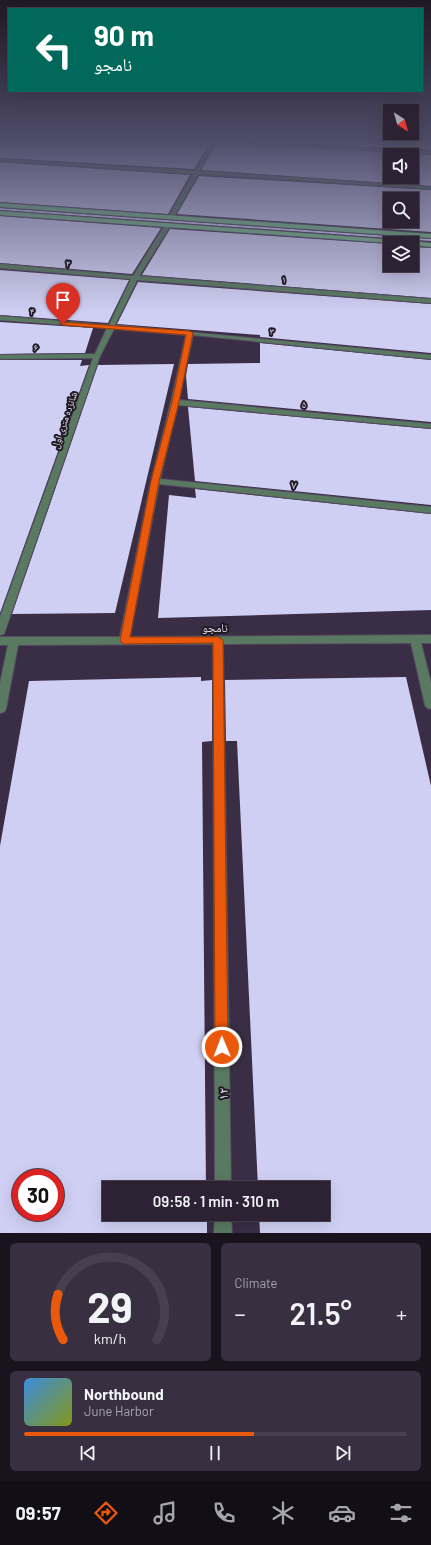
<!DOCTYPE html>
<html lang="en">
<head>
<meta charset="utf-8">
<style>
	:root { --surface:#2c2234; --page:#382f40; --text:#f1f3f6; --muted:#a6a4ac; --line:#483f4f; --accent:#ea580c }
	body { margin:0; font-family:Barlow,"Noto Naskh Arabic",sans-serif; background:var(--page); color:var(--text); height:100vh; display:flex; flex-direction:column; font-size:15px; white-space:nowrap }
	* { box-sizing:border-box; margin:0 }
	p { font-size:13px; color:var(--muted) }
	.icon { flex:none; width:22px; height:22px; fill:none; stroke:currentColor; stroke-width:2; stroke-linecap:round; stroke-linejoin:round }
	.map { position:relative; height:1233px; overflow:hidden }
	.side { display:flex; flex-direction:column; gap:10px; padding:10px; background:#18131d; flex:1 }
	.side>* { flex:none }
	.hud { position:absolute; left:8px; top:8px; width:415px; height:84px; border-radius:0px; box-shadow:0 4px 16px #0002,0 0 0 1px var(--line); background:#00695c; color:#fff; overflow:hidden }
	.needle { width:26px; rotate:143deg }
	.fabs { position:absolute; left:383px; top:104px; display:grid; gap:8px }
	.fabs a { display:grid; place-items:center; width:36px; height:36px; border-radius:0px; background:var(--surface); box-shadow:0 4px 16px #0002,0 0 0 1px var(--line); font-size:20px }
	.speed { position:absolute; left:12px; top:1169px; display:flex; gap:8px; font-size:20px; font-weight:700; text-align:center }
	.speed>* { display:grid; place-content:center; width:52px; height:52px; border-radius:50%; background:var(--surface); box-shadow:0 4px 16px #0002,0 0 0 1px var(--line); line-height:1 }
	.speed .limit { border:6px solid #d22; background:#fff; color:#111 }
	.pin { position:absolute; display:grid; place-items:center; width:34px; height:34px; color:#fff; margin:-41px -17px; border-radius:50% 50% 50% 0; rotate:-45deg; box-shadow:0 0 4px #0007 }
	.pin .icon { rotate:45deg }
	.me { position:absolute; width:44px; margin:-22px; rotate:359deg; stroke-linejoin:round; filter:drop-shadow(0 0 3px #0008) }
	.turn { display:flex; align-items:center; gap:14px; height:84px; padding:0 20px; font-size:18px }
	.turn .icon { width:52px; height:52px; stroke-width:2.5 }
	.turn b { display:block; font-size:28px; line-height:34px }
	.big { font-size:30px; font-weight:600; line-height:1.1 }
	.side .card { flex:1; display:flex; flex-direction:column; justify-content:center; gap:6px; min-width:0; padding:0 14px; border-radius:6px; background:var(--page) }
	.side .dial { align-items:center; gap:0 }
	.dial svg { height:104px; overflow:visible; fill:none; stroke:var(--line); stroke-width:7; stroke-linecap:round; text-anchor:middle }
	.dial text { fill:var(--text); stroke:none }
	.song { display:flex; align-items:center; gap:12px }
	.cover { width:48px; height:48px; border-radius:6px; background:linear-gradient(135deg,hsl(210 70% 55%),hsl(70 70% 35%)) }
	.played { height:4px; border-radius:2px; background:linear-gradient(90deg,var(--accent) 60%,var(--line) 60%) }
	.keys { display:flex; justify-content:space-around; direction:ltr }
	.heat { display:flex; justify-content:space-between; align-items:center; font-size:22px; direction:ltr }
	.side .tiles { flex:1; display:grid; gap:10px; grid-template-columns:1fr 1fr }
	.card:last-child { grid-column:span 2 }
	.trip { position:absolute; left:102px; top:1181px; width:228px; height:40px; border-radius:0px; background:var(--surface); box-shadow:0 4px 16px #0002,0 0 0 1px var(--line); font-weight:600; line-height:40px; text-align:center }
	.tabs { display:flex; height:64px; justify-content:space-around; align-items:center; background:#120e15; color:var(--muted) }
	.tabs .icon { width:28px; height:28px }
	.tabs .selected { color:var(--accent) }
	.tabs b { font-size:18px; color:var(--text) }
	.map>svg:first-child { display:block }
</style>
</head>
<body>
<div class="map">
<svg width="431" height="1233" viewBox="0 0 431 1233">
	<rect width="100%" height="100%" fill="#3a2e46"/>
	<path fill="#cfcff3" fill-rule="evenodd" d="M 0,141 L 160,141 L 195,143 L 196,141 L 211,141 L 194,169 L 0,158 Z
		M 218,141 L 219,142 L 431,155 L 431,186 L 201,170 ZM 390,155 L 412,155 L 412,177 L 390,177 Z
		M 256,141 L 431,141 L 431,150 Z
		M 0,162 L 190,175 L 168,214 L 0,202 Z
		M 199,176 L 431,190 L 431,232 L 177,214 ZM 390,199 L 412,199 L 412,221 L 390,221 Z
		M 0,208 L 431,239 L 431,241 L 0,210 Z
		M 0,216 L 161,228 L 132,274 L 0,263 Z
		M 170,229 L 390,244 L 390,265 L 412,265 L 412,247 L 431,248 L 431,298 L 142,275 Z
		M 0,270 L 129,280 L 108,323 L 0,315 Z
		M 138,282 L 431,304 L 431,353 L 260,337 L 260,335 L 117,324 Z
		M 0,322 L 93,328 L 85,353 L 0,354 Z
		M 260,343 L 431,360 L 431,422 L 188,399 L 186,376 L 188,364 L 260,363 Z
		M 0,360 L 82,360 L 80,366 L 89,365 L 0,613 Z
		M 174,364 L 115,613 L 12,614 L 98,365 Z
		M 188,407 L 431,429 L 431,505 L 195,481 Z
		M 195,489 L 431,514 L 431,610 L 158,618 L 169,495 L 196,498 Z
		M 201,677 L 201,681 L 212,680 L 212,741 L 202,742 L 206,1188 L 109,1188 L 109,1214 L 207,1214 L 207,1233 L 0,1233 L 0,846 L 29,681 ZM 21,1178 L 55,1178 L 55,1212 L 21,1212 Z
		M 406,677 L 431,786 L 431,1233 L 260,1233 L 259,1214 L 323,1214 L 323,1188 L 258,1188 L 237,741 L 226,741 L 225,680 Z"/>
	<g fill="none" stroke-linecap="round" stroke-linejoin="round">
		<g stroke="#554a61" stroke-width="2">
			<path id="minor" d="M 212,141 L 216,141 L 199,171 L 431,187 L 431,189 L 198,174 L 174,217 L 171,219 L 168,217 L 193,174 L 0,161 L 0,159 L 195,171 Z
				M 219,141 L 237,141 L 431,152 L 431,154 Z
				M 168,223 L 171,225 L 139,276 L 431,299 L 431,303 L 137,280 L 115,325 L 431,355 L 431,359 L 193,335 L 179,400 L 431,424 L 431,428 L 178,405 L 160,479 L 431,507 L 431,513 L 159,484 L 130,637 L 431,635 L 431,643 L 421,643 L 431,683 L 431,709 L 427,708 L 425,705 L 411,643 L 223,644 L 231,1188 L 215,1188 L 213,644 L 18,645 L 6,709 L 4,712 L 0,713 L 0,683 L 8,645 L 0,645 L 0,637 L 120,637 L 151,481 L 171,402 L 186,335 L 114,329 L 100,356 L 5,631 L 4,634 L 0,635 L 0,617 L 93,358 L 0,359 L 0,355 L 95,354 L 107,328 L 0,320 L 0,316 L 109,325 L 131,279 L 0,268 L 0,264 L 133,276 L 165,225 Z
				M 215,1214 L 231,1214 L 232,1233 L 214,1233 Z"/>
		</g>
		<g stroke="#554a61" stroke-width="2">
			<path id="major" d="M 0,203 L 431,234 L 431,238 L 0,207 Z
				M 0,211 L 412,241 L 431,243 L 431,247 L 412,245 L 412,243 L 390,243 L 0,215 Z"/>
		</g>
		<use href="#minor" fill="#597a60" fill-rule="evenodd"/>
		<use href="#major" fill="#7abe8a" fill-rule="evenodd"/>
	</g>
	<linearGradient id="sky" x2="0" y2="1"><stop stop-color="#201926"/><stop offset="0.45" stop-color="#4f4c68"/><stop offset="1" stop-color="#4f4c68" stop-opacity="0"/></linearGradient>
	<rect width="431" height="313" fill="url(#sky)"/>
	<path fill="#ea580c" stroke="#983908" d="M 61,322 L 190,331 L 193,333 L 179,402 L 159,481 L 130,637 L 218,637 L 223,640 L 228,1047 L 226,1052 L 222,1054 L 217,1052 L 215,1047 L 213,643 L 124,644 L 120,641 L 151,481 L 172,402 L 186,335 L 63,325 L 60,324 Z"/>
	<g text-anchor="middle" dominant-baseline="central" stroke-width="4" stroke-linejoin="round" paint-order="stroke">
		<g font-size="10" fill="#e4ddec" stroke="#1e1924">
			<text transform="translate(68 263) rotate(5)">۲</text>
			<text transform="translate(284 279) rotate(4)">۱</text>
			<text transform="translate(32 311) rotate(5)">۴</text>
			<text transform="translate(272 331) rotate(6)">۳</text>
			<text transform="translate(36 347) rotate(-1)">۶</text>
			<text transform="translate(304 404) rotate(5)">۵</text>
			<text transform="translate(64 420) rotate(-71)">شانزده متری اول</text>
		</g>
		<g font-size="12" fill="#e4ddec" stroke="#1e1924">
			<text transform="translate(294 484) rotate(6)">۷</text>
			<text x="215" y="627">نامجو</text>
		</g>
		<g font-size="14" fill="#e4ddec" stroke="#1e1924">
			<text transform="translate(222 1094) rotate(-90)">۱۲</text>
		</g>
	</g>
</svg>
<div class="fabs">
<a><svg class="needle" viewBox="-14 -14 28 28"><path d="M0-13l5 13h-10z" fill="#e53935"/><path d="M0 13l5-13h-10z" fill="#a6a4ac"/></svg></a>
<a><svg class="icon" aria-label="sound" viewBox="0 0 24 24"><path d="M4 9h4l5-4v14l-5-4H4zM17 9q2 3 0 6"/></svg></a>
<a><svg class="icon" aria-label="search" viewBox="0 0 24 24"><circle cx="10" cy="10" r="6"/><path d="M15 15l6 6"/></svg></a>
<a><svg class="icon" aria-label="layers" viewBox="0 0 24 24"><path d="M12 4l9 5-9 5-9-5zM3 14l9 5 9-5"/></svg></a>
</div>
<div class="speed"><div class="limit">30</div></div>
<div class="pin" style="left:63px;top:324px;background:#d93025"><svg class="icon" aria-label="arrive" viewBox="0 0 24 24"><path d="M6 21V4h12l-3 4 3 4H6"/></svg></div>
<svg class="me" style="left:222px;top:1047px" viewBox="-20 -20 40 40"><circle r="17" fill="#ea580c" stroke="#fff" stroke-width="3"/><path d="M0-11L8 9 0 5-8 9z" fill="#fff"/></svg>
<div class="trip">09:58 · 1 min · 310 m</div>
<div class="hud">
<div class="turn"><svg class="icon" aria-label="left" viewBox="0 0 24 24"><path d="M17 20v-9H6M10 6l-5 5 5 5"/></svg><div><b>90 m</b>نامجو</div></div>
</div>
</div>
<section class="side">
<div class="tiles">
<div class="card dial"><svg viewBox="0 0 100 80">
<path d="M14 69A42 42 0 1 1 86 69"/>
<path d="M14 69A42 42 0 0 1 10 34" stroke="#ea580c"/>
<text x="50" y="56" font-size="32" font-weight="700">29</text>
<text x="50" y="72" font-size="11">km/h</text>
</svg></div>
<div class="card"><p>Climate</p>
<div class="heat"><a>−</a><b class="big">21.5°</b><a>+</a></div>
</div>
<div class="card">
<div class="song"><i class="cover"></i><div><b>Northbound</b><p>June Harbor</p></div></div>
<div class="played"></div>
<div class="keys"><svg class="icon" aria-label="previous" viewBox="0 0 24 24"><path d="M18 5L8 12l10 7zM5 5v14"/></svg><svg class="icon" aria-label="pause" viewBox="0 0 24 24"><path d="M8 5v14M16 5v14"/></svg><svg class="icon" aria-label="next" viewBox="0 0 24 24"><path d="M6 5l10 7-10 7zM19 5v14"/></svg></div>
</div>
</div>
</section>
<nav class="tabs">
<b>09:57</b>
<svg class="icon selected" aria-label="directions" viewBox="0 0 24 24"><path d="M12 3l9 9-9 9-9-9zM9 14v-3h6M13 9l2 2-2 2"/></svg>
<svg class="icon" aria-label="music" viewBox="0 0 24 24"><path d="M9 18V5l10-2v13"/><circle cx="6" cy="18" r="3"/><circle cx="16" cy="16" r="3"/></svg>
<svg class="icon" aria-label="phone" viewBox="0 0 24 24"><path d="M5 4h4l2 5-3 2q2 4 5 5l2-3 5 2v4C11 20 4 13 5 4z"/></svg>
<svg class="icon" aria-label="climate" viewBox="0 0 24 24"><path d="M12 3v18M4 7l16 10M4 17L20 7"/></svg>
<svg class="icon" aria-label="car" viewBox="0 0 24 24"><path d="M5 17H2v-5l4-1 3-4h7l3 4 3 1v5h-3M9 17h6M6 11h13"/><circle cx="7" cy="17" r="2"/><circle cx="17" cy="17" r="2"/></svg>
<svg class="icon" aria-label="filters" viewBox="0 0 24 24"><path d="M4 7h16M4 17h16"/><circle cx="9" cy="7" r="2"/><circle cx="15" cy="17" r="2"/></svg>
</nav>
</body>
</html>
